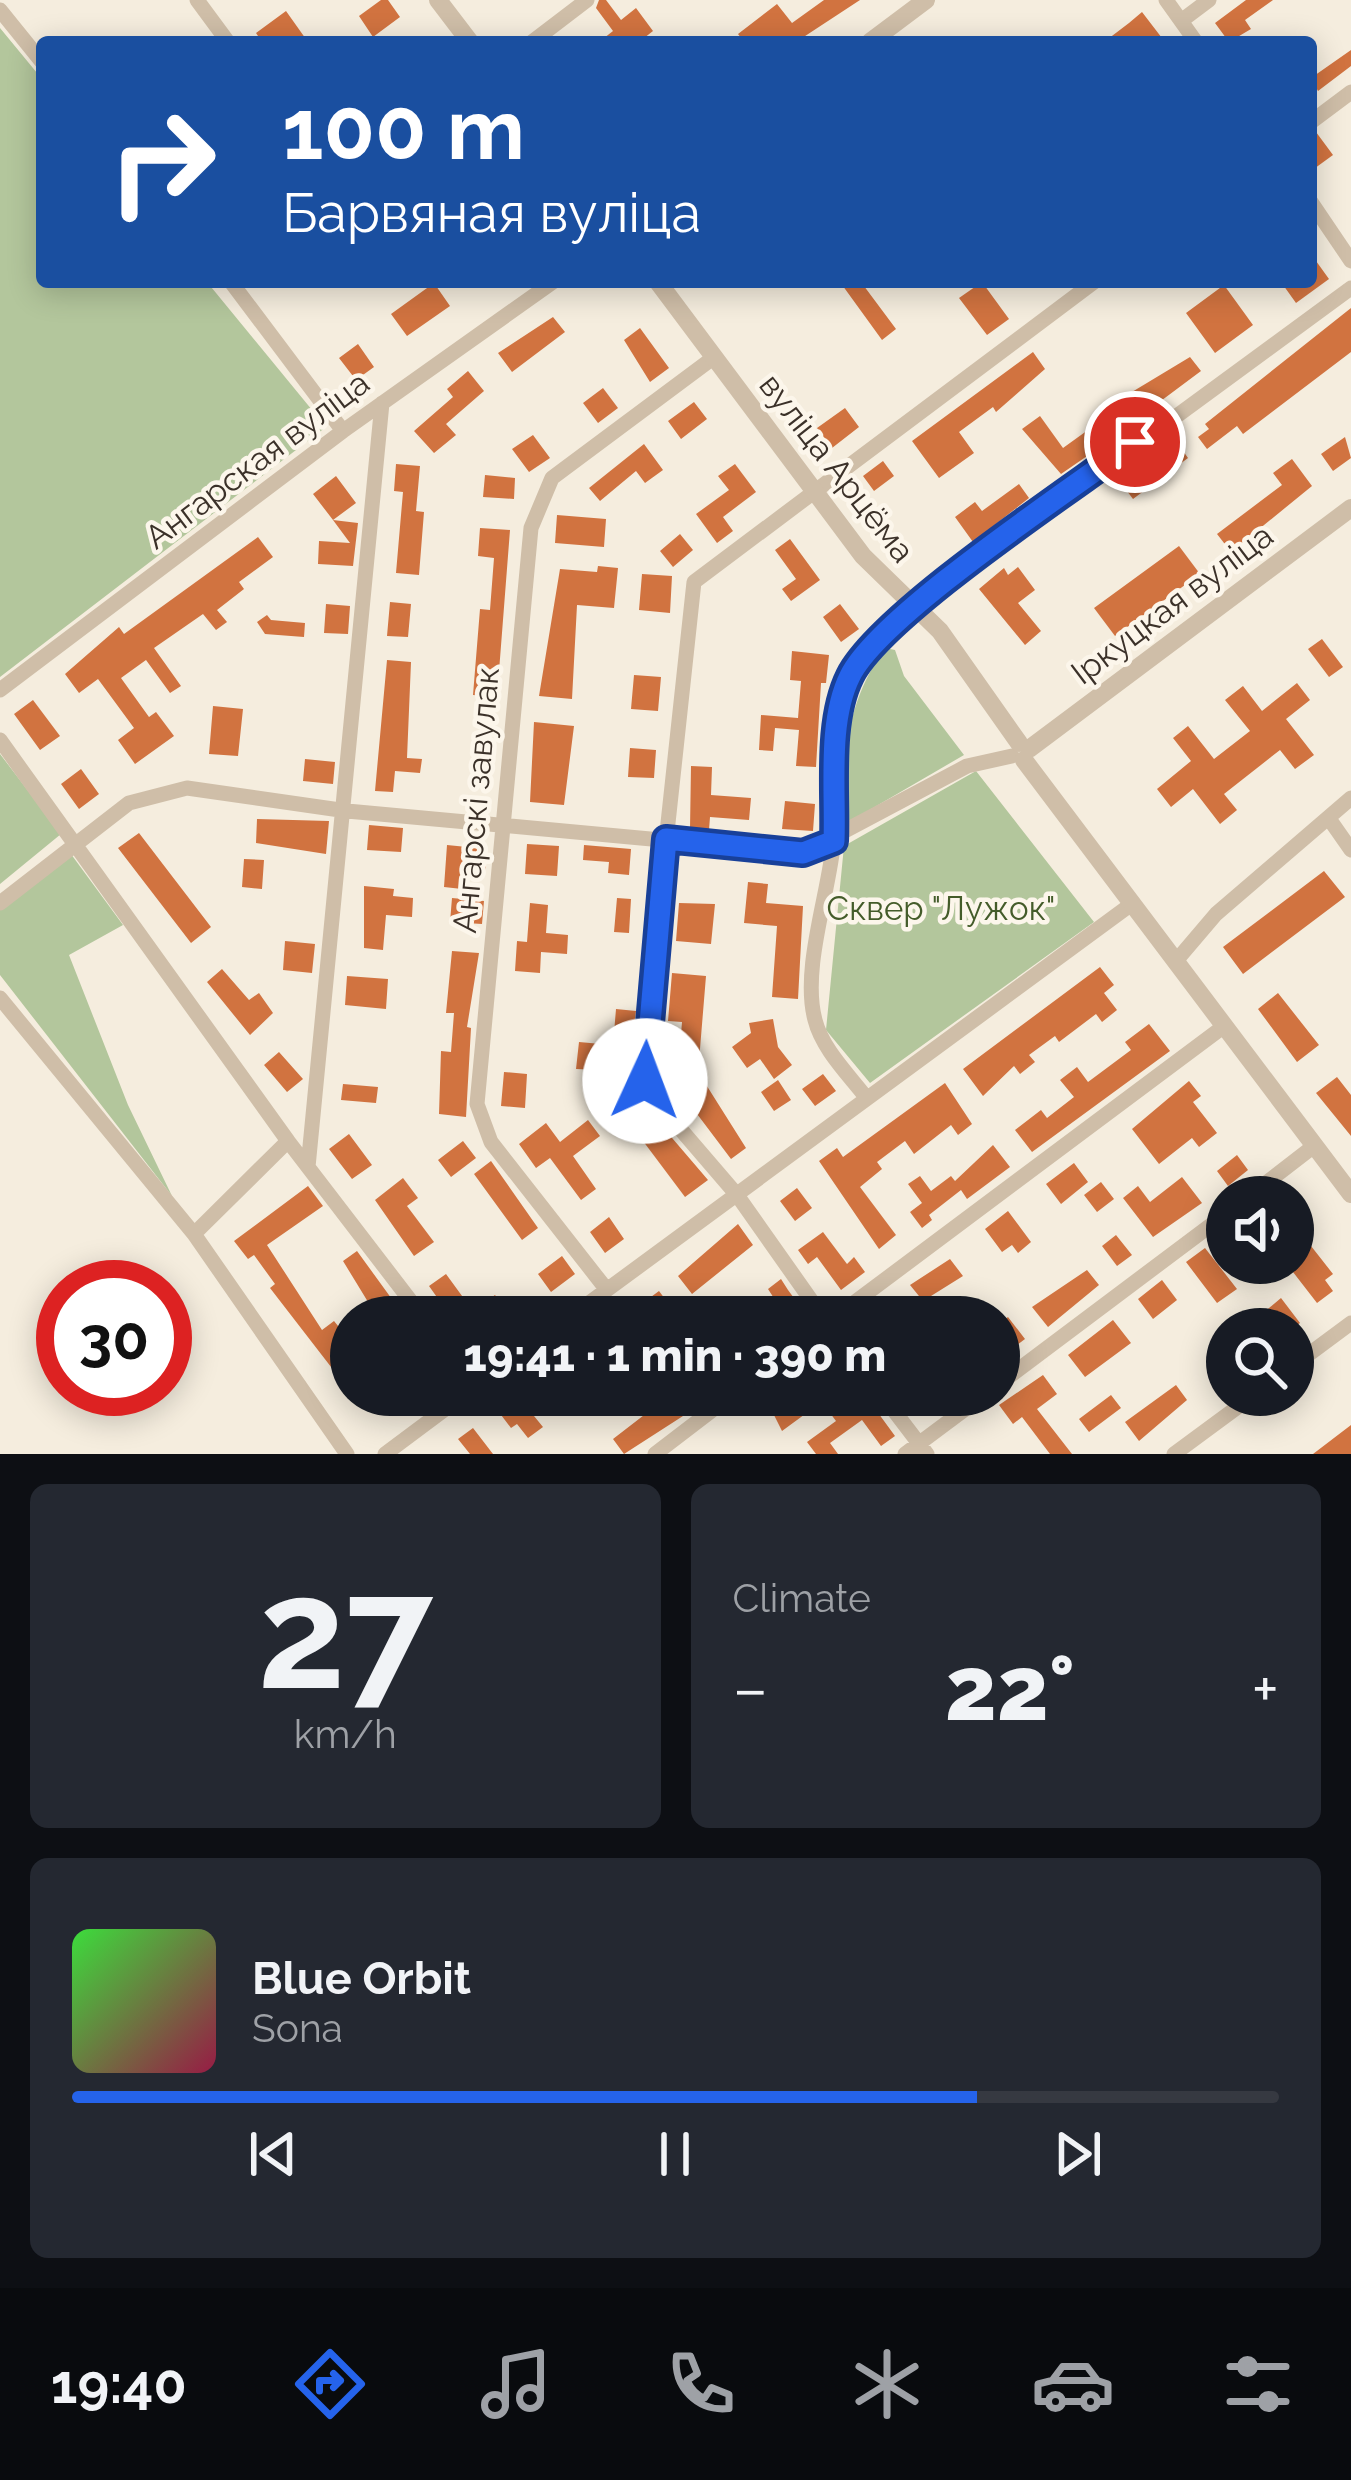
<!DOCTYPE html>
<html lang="en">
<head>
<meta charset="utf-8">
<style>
	:root { --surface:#171b24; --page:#242831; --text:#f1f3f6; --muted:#9ea1a6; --line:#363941; --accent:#2563eb }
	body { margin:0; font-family:Raleway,sans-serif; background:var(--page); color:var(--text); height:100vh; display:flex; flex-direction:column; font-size:45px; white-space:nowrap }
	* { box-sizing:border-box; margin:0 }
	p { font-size:39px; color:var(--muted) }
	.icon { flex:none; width:66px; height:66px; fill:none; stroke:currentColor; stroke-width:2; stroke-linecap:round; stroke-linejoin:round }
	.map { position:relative; height:1454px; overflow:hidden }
	.sheet { display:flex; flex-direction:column; gap:30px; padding:30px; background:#0d0f14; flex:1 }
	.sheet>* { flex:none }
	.hud { position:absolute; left:36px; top:36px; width:1281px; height:252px; border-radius:12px; box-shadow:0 6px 30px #0003; background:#1a4fa0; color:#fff; overflow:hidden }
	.fabs { position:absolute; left:1206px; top:1176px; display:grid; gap:24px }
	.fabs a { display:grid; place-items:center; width:108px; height:108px; border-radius:50%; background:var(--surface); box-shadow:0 6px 30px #0003; font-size:60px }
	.speed { position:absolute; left:36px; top:1260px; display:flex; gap:24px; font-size:60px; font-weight:700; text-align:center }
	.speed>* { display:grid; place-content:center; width:156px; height:156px; border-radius:50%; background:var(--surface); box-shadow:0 6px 30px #0003; line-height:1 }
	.speed .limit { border:18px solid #d22; background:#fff; color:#111 }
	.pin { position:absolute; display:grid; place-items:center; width:102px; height:102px; color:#fff; margin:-51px; border:6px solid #fff; border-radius:50%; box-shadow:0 3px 12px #0007 }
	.me { position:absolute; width:132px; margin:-66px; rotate:2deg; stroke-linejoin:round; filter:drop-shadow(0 0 9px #0008) }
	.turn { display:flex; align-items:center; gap:42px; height:252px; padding:0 48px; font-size:54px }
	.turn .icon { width:156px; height:156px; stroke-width:2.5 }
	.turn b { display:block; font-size:84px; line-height:102px }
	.big { font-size:90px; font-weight:800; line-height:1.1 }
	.sheet .card { flex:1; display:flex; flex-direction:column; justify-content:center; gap:18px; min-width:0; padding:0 42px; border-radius:18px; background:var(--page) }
	.sheet .dial { align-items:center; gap:0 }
	.dial b { font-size:156px; line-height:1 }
	.song { display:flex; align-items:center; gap:36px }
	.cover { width:144px; height:144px; border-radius:18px; background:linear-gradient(135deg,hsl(120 70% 55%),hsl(340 70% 35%)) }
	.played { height:12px; border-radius:6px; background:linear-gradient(90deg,var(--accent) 75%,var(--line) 75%) }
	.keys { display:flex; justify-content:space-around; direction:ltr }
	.heat { display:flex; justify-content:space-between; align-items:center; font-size:66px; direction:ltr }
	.sheet .tiles { flex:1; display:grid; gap:30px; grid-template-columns:1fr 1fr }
	.card:last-child { grid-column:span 2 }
	.trip { position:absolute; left:330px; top:1296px; width:690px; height:120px; border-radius:60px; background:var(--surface); box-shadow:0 6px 30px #0003; font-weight:800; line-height:120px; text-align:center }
	.tabs { display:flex; height:192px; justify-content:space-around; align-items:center; background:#090b0e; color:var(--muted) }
	.tabs .icon { width:84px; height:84px }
	.tabs .selected { color:var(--accent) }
	.tabs b { font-size:54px; color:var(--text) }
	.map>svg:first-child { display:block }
</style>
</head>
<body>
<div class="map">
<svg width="1351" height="1454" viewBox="0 0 1351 1454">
	<rect width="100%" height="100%" fill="#f5edde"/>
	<path fill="#b3c69c" d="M 0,28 L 42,79 L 42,282 L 207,282 L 326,427 L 0,677 Z
		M 885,648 L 895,650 L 904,676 L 964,755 L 849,822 C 835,765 851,694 885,648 Z
		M 0,754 L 61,834 L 0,884 Z
		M 976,771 L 1094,922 L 870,1083 L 826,1030 L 844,846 Z
		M 68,850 L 123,925 L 69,955 L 128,1105 L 172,1196 L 0,975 L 0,909 Z"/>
	<path fill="#d17340" d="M 381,0 L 388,0 L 400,17 L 373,37 L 359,16 Z
		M 599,0 L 606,0 L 621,20 L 636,8 L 653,31 L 639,42 L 599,42 L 613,31 L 596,8 Z
		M 824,0 L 860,0 L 796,42 L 744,42 L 738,34 L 777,4 L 792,23 Z
		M 1246,0 L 1273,0 L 1245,20 L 1251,29 L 1229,42 L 1215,23 Z
		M 286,11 L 308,42 L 262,42 L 256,33 Z
		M 1142,12 L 1165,42 L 1104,42 L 1129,23 Z
		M 1351,50 L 1351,66 L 1318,91 L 1311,78 Z
		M 1316,132 L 1333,155 L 1311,171 L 1311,134 Z
		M 1311,254 L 1329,279 L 1296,303 L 1281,282 L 1311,282 Z
		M 840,282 L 861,282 L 896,329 L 882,340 Z
		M 982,282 L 1009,319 L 987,335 L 959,298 Z
		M 434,283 L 450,306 L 407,336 L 391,314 Z
		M 1224,285 L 1253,325 L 1215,353 L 1186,313 Z
		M 1351,308 L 1351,352 L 1243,434 L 1237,426 L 1207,449 L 1198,437 L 1209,429 L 1205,424 Z
		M 553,317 L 565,332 L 512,372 L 498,353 Z
		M 640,328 L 669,368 L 650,382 L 624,340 Z
		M 358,344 L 374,367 L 356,380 L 339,358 Z
		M 1033,352 L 1045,369 L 996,412 L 993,407 L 959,432 L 974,453 L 939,478 L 912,441 Z
		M 1190,357 L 1201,371 L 1138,418 L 1122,398 Z
		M 468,371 L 484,391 L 446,424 L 456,435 L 434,453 L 414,431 L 453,397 L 447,389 Z
		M 603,388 L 618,408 L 598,423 L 583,403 Z
		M 694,402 L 707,419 L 681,439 L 668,421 Z
		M 845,408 L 859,427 L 832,448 L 817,428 Z
		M 1040,416 L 1063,448 L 1106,417 L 1119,434 L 1061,474 L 1022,429 Z
		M 533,435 L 550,458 L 529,472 L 512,449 Z
		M 1345,437 L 1351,458 L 1333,471 L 1321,454 Z
		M 1174,438 L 1188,458 L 1133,499 L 1121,483 Z
		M 644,444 L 663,470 L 645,483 L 636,471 L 600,501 L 589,488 Z
		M 1292,459 L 1312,486 L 1231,552 L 1217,534 L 1282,485 L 1273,473 Z
		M 883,461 L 894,476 L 874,491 L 863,476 Z
		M 396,464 L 420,466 L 416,511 L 424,512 L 419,575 L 396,573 L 403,492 L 394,491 Z
		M 735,464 L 756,492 L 723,517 L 733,531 L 717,543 L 696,514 L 729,490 L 718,476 Z
		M 485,475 L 515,478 L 514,499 L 483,497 Z
		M 336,476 L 356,503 L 333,520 L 313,494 Z
		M 1019,484 L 1029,498 L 973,542 L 955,517 L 975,502 L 982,511 Z
		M 557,515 L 606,519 L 604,547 L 555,543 Z
		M 333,520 L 358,523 L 353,566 L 318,564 L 319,541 L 350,543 Z
		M 480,528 L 510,530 L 497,697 L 473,695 L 480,609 L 490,610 L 494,558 L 478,556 Z
		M 680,534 L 693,550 L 673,567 L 660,551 Z
		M 258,537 L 273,557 L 239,582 L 244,589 L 217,610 L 227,622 L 216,630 L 203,614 L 154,648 L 181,686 L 170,693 L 146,660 L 121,678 L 149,717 L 156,712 L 174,736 L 135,764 L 118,740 L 134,728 L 98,679 L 79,693 L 65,674 L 119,627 L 124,634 Z
		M 790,539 L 820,580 L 791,601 L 782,589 L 796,579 L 775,550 Z
		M 1179,546 L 1200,574 L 1115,636 L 1094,608 Z
		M 598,566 L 618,568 L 614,608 L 577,605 L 572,699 L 539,696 L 560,569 L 597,572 Z
		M 1018,567 L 1035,590 L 1018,603 L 1041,631 L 1025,645 L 979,589 L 1004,568 L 1008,575 Z
		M 642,574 L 672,576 L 670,613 L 639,610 Z
		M 390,602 L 411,604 L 408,637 L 387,636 Z
		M 326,604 L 350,606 L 348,634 L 324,633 Z
		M 840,604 L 859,629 L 841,642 L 823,617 Z
		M 267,615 L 271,620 L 305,623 L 304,637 L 265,634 L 257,622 Z
		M 1322,639 L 1343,667 L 1329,677 L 1308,649 Z
		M 792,651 L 829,655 L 826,683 L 821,683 L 816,767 L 796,766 L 799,730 L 775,728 L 773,751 L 759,750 L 761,715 L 798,718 L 801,681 L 790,680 Z
		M 387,660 L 411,662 L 407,758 L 422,759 L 420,773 L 395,771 L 393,792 L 375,791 Z
		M 634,675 L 661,677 L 658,711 L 631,709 Z
		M 1297,683 L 1310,700 L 1286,719 L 1314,755 L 1295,769 L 1280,750 L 1224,794 L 1237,810 L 1220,824 L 1193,789 L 1171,807 L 1157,789 L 1191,761 L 1173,738 L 1188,726 L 1214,759 L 1250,731 L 1225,700 L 1243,686 L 1262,711 Z
		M 33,700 L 60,736 L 40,750 L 14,714 Z
		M 213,706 L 243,709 L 238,756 L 209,754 Z
		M 534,722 L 574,726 L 564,805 L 530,802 Z
		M 630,748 L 656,750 L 654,778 L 628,777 Z
		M 305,759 L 335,762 L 333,784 L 303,781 Z
		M 691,766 L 712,767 L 711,795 L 751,798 L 749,820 L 710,817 L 709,830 L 690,829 Z
		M 81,769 L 99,794 L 79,809 L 61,784 Z
		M 785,801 L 815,804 L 813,831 L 782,829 Z
		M 257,819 L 329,821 L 326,854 L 256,843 Z
		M 369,825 L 403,828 L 401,852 L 367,850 Z
		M 139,833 L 211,927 L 191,943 L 118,848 Z
		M 527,844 L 559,846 L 557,876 L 525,874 Z
		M 447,845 L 487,849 L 485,872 L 464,870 L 462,889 L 444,887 Z
		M 584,845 L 631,849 L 629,875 L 608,873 L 609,862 L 583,860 Z
		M 244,859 L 264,860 L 262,889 L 242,887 Z
		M 1324,871 L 1345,897 L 1243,974 L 1223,947 Z
		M 748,882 L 768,884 L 766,903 L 803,906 L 798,999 L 772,997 L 777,926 L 744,923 Z
		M 364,886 L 394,889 L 393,896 L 413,898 L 412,917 L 386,915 L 383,950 L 364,948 Z
		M 452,898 L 484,901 L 482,924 L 450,922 Z
		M 617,898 L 631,899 L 629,933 L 614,932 Z
		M 530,903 L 548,905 L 546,933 L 568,935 L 567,954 L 541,952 L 540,973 L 515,971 L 517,941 L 527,942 Z
		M 679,903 L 715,904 L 711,944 L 676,941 Z
		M 285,941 L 315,944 L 312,973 L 283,970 Z
		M 452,951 L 479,953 L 467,1027 L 471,1028 L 466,1117 L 439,1114 L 441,1051 L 451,1052 L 454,1013 L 446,1013 Z
		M 1100,967 L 1114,985 L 1104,993 L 1117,1010 L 1102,1022 L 1096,1014 L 1059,1042 L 1055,1036 L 1029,1055 L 1035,1062 L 1020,1074 L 1014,1066 L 983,1096 L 963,1069 Z
		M 222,969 L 249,1000 L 259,993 L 273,1013 L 250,1035 L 207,982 Z
		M 672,973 L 706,976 L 698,1073 L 678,1071 L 682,1022 L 668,1021 Z
		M 347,976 L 388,979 L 386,1009 L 345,1005 Z
		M 1278,993 L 1319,1045 L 1297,1062 L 1258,1009 Z
		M 616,1009 L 636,1011 L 633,1034 L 614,1033 Z
		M 773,1019 L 778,1047 L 792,1065 L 774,1079 L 760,1059 L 747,1068 L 732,1047 L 751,1033 L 749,1023 Z
		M 1149,1024 L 1170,1051 L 1032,1152 L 1015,1130 L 1041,1110 L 1047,1118 L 1074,1097 L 1060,1080 L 1077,1067 L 1088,1082 L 1131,1050 L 1125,1042 Z
		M 579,1042 L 601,1044 L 599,1070 L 576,1069 Z
		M 279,1052 L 303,1079 L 287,1092 L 264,1065 Z
		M 504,1072 L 527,1074 L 525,1108 L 501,1106 Z
		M 628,1072 L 643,1104 L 708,1180 L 685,1197 L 631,1125 L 639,1120 L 612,1084 Z
		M 823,1074 L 836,1091 L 815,1106 L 802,1089 Z
		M 1337,1077 L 1351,1095 L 1351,1136 L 1316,1093 Z
		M 778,1080 L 791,1100 L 774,1111 L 761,1092 Z
		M 1189,1081 L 1201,1096 L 1193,1102 L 1217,1133 L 1199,1147 L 1192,1138 L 1159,1164 L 1132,1129 Z
		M 705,1083 L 746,1148 L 731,1159 L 685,1098 Z
		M 945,1083 L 972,1124 L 958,1135 L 951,1125 L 914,1154 L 905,1141 L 877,1162 L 882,1169 L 860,1187 L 896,1235 L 879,1249 L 819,1161 L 837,1148 L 843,1157 Z
		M 343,1084 L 378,1087 L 376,1103 L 341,1100 Z
		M 588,1120 L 600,1136 L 573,1156 L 596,1189 L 581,1200 L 550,1158 L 536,1168 L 519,1144 L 546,1123 L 560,1142 Z
		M 349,1134 L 372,1165 L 352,1179 L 329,1149 Z
		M 463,1141 L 476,1158 L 451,1177 L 438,1160 Z
		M 993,1145 L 1010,1167 L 967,1199 L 961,1190 L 929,1215 L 932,1220 L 922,1228 L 910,1212 L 922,1203 L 908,1184 L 920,1176 L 931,1191 L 951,1176 L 955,1181 Z
		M 1237,1155 L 1248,1170 L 1228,1186 L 1217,1171 Z
		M 491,1161 L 538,1228 L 522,1240 L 474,1174 Z
		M 1074,1163 L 1088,1182 L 1061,1204 L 1046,1184 Z
		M 1182,1177 L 1202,1203 L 1153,1237 L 1123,1198 L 1138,1186 L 1150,1202 Z
		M 403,1178 L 418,1198 L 407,1206 L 434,1242 L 414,1256 L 375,1200 Z
		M 1101,1182 L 1114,1199 L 1097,1212 L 1084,1195 Z
		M 308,1186 L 323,1206 L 267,1245 L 322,1330 L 334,1321 L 351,1342 L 351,1365 L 338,1376 L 270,1288 L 275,1284 L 254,1255 L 248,1259 L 234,1241 Z
		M 797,1188 L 812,1208 L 795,1221 L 780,1201 Z
		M 1008,1211 L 1031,1242 L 1018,1253 L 1012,1245 L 1002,1252 L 985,1229 Z
		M 609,1217 L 624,1239 L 605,1253 L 590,1232 Z
		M 1293,1223 L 1333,1274 L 1325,1280 L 1333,1291 L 1317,1303 L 1286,1263 L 1293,1263 Z
		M 738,1224 L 753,1245 L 692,1294 L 678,1276 Z
		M 823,1232 L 847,1264 L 854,1257 L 865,1272 L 841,1290 L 817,1257 L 808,1264 L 798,1250 Z
		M 1116,1235 L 1132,1255 L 1117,1266 L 1102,1246 Z
		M 1205,1248 L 1237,1289 L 1217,1303 L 1186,1262 Z
		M 357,1251 L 394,1302 L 376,1315 L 343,1261 Z
		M 562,1256 L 575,1274 L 551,1292 L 538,1274 Z
		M 950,1259 L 963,1276 L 923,1301 L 910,1285 Z
		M 1087,1270 L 1099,1285 L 1048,1327 L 1032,1307 Z
		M 446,1274 L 473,1311 L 495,1295 L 511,1317 L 451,1317 L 429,1286 Z
		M 781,1279 L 788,1290 L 808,1317 L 787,1317 L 779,1306 L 768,1289 Z
		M 1162,1280 L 1177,1300 L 1153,1319 L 1138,1299 Z
		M 659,1291 L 674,1311 L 665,1317 L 624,1317 Z
		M 1281,1298 L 1300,1323 L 1291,1329 L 1244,1329 Z
		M 1008,1317 L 1025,1339 L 1005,1354 L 999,1324 Z
		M 1113,1320 L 1131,1343 L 1085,1377 L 1068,1355 Z
		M 1043,1375 L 1057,1394 L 1037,1409 L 1072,1454 L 1050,1454 L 1022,1417 L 1013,1424 L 999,1405 Z
		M 1176,1385 L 1187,1400 L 1139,1441 L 1125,1422 Z
		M 512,1395 L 563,1395 L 534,1416 L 543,1427 L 528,1438 L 517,1424 L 511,1428 L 495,1407 Z
		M 659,1395 L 667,1395 L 683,1416 L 624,1454 L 613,1439 L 648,1412 L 644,1406 Z
		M 764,1395 L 802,1395 L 812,1409 L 782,1431 Z
		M 854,1395 L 865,1395 L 895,1436 L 881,1446 L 862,1420 L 830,1443 L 838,1454 L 816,1454 L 807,1442 L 836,1421 L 830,1413 Z
		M 1111,1395 L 1121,1408 L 1089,1432 L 1079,1419 Z
		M 1351,1425 L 1351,1454 L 1313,1454 Z
		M 473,1428 L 493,1454 L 470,1454 L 458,1439 Z"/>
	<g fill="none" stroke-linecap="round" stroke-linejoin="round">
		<path stroke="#cfbea8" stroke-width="15" d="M 197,0 L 228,42
			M 1166,0 L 1196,42
			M 0,10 L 42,62
			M 1181,21 L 1209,0
			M 532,42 L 587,0
			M 1311,122 L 1351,92
			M 1311,202 L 1351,261
			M 231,282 L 343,431
			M 0,690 L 343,431 L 553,282
			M 0,740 L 288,1141 L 423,1317
			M 1330,820 L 1351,850
			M 0,903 L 129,803 L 187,788 L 347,811 L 803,853 L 967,766 L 1012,756
			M 1176,961 L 1216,914 L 1351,798
			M 0,998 L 194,1234 L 347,1454
			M 865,1096 C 847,1073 822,1048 815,1020 C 801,968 830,891 834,838 C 838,789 829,729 847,682 C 860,651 890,630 915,608 L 1351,288
			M 308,1167 L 382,403
			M 1248,1197 L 1314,1146
			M 194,1234 L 288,1141
			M 607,1290 L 491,1142 L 477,1104 L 531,528 L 552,478 L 713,358
			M 570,1317 L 1133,903
			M 823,1317 L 737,1195 L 652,1096 L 642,1064 L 694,582 L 1094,282
			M 835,1317 L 1223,1027
			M 1293,1366 L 1351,1323
			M 999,1384 L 1227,1213
			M 882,1395 L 927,1454
			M 385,1454 L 464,1395
			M 655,1454 L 732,1395
			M 905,1454 L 984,1395
			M 1174,1454 L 1254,1395"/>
		<path stroke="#cfbea8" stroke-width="18" d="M 438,0 L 470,42
			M 870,42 L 926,0
			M 658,282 L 863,556 L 940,631 L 1019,743
			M 1029,749 L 1351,508
			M 1024,760 L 1351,1194"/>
	</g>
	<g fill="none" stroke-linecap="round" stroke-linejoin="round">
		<g stroke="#184099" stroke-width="30">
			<path id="route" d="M 645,1081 L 666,839 L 803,853 L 834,841 C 836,791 827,722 850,676 C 880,615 1072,489 1135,442"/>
		</g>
		<use href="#route" stroke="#2563eb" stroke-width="21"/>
	</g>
	<g text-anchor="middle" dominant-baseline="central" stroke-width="9" stroke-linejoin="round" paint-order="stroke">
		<g font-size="33" fill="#3b3129" stroke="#fcf6eb">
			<text transform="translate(257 460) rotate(-37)">Ангарская вуліца</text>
			<text transform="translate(837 468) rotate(52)">вуліца Арцёма</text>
			<text transform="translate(1172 604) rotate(-37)">Іркуцкая вуліца</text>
			<text transform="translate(476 800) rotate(-85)">Ангарскі завулак</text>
		</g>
		<g font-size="33" fill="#445c2a" stroke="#fcf6eb">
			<text x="941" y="908">Сквер "Лужок"</text>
		</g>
	</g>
</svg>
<div class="fabs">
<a><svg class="icon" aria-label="sound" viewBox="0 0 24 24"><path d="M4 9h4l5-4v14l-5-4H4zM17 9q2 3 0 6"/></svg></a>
<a><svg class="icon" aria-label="search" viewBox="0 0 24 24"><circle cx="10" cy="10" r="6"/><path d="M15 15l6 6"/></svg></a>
</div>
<div class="speed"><div class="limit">30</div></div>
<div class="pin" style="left:1135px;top:442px;background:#d93025"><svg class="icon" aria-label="arrive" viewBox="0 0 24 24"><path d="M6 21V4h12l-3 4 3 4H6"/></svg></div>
<svg class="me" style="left:645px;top:1081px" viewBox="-20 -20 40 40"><circle r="19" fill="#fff"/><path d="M0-13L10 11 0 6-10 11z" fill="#2563eb"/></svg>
<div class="trip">19:41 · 1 min · 390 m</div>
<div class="hud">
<div class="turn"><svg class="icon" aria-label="right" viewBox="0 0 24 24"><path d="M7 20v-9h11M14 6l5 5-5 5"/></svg><div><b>100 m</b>Барвяная вуліца</div></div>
</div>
</div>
<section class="sheet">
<div class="tiles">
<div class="card dial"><b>27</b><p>km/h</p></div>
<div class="card"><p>Climate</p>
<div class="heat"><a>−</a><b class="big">22°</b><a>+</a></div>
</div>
<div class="card">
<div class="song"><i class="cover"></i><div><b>Blue Orbit</b><p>Sona</p></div></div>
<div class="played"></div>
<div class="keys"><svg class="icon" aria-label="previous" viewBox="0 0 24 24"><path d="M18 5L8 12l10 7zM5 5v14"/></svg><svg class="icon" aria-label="pause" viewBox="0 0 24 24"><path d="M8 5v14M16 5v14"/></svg><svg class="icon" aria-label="next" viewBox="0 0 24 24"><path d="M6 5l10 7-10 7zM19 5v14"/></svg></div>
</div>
</div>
</section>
<nav class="tabs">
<b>19:40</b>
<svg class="icon selected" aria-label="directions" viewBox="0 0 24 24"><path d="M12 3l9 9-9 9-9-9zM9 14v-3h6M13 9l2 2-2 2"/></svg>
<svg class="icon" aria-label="music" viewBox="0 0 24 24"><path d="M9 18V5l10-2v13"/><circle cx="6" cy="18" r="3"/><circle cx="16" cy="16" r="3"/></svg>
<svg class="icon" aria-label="phone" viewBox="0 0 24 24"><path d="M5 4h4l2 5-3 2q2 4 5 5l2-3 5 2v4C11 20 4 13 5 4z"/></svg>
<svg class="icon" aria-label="climate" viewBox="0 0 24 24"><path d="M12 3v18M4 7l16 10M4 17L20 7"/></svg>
<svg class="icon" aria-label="car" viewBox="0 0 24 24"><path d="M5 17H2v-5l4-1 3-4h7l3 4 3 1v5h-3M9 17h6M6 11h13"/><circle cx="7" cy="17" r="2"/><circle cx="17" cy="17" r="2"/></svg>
<svg class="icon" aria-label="filters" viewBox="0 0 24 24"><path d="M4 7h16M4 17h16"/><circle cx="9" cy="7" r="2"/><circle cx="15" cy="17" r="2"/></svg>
</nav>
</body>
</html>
